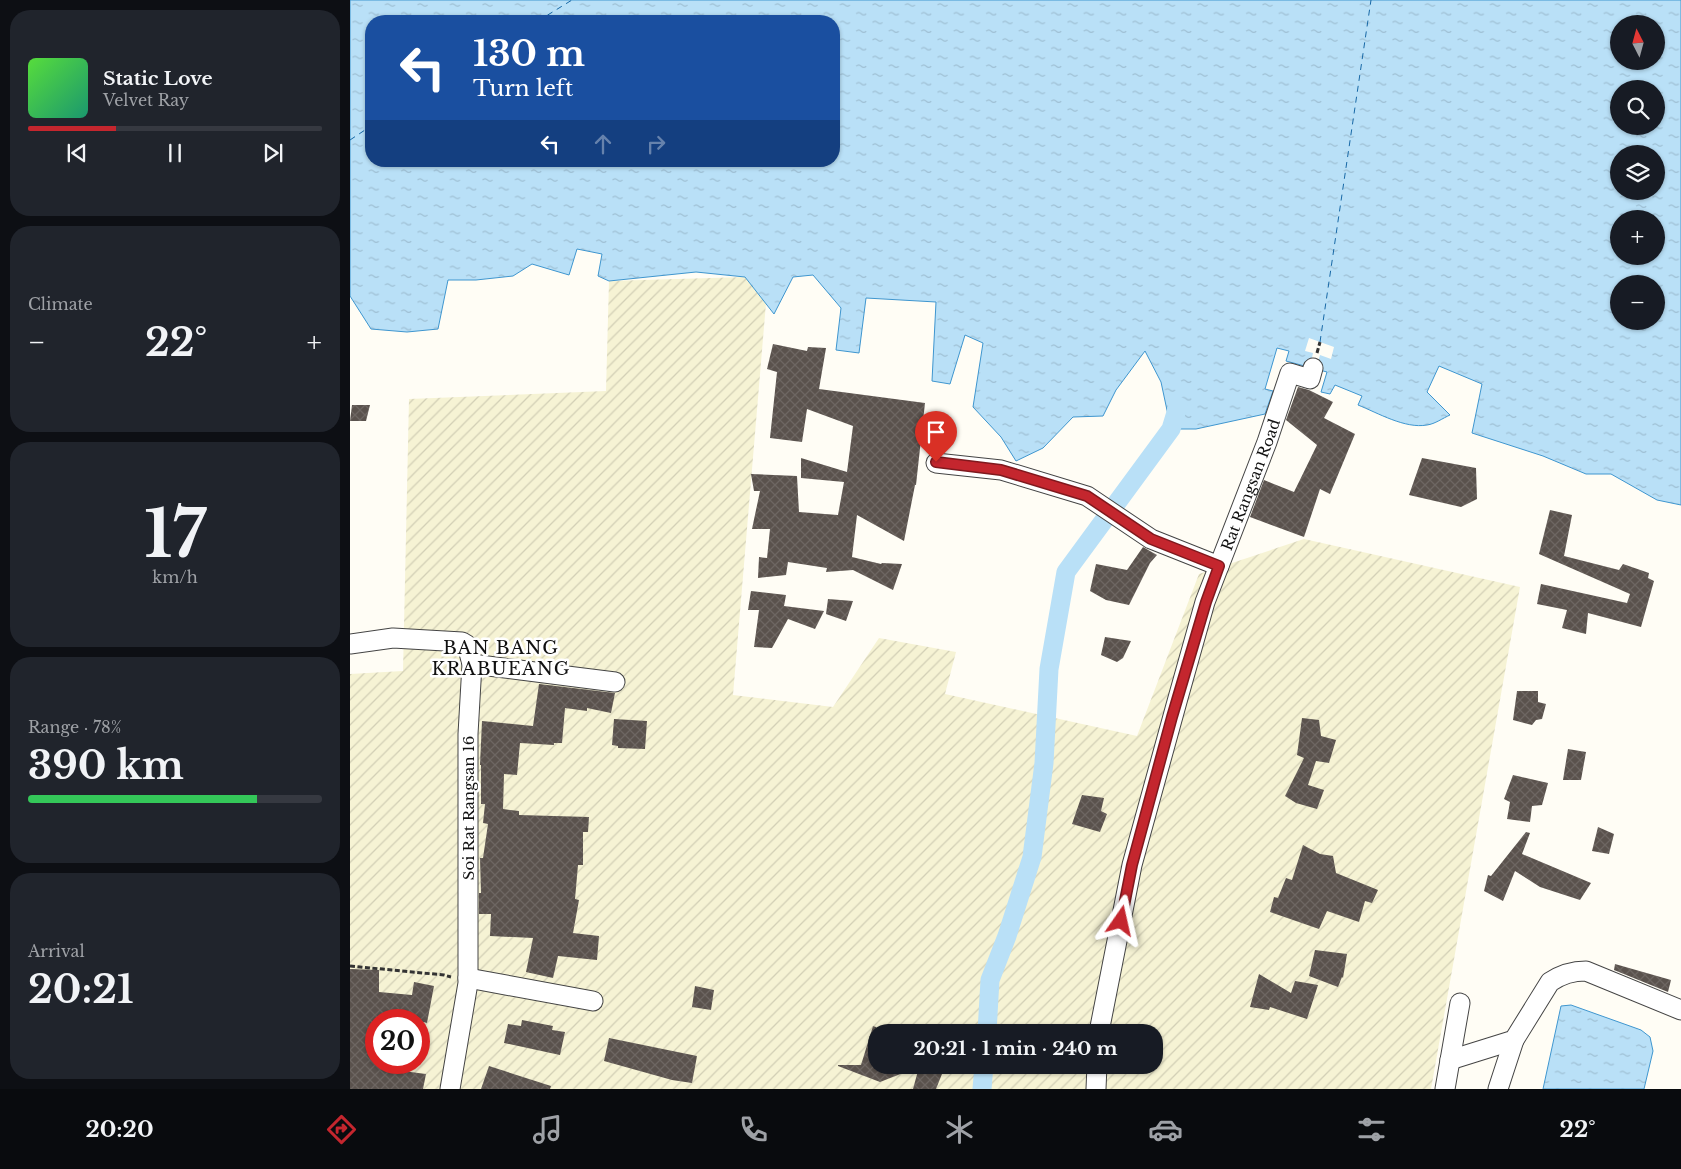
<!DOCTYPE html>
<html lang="en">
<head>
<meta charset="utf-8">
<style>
	:root { --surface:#171b24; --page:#20242c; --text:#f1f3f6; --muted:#9ea1a6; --line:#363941; --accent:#c4262e }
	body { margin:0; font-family:"Libre Baskerville",serif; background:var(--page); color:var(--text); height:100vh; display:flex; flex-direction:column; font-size:19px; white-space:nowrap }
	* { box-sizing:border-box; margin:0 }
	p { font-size:16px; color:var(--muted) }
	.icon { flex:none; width:28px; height:28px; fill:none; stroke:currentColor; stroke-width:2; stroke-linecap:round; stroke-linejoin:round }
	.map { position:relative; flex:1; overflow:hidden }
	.details { display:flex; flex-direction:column; gap:10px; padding:10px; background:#0d0f14; width:350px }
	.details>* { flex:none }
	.guide { position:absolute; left:15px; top:15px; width:475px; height:152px; border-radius:20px; box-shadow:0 1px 4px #0004; background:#1a4fa0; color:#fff; overflow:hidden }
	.needle { width:32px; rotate:354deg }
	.controls { position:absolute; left:1260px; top:15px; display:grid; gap:10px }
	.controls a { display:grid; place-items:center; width:55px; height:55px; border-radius:50%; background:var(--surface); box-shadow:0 1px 4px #0004; font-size:25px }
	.speed { position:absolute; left:15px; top:1009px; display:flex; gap:10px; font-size:25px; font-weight:700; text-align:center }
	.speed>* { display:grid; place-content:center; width:65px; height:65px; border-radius:50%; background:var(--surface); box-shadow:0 1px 4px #0004; line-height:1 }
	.speed .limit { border:8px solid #d22; background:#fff; color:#111 }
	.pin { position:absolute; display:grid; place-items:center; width:42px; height:42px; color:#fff; margin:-51px -21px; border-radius:50% 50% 50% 0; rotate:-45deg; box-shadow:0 0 5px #0007 }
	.pin .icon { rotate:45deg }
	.me { position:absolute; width:55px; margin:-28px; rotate:11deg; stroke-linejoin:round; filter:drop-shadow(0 0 4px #0008) }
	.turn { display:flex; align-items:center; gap:18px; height:105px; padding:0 25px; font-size:22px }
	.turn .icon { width:65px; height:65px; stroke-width:2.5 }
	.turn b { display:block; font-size:35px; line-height:42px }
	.lanes { display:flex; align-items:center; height:48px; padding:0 25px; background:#0003; justify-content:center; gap:25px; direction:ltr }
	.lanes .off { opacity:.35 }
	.big { font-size:38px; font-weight:800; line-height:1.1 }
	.details .card { flex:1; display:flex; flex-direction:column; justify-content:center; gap:8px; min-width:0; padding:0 18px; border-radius:20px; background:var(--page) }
	.details .dial { align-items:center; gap:0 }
	.dial b { font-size:65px; line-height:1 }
	.song { display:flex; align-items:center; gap:15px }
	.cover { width:60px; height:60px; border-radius:8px; background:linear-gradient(135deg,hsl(110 70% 55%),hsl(160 70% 35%)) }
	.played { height:5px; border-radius:2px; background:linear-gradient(90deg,var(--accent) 30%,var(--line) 30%) }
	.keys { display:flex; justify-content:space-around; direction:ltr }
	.heat { display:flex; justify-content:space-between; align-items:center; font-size:28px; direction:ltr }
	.charge { height:8px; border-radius:4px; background:linear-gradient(90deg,#34c759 78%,var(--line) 0) }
	.trip { position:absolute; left:518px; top:1024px; width:295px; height:50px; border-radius:20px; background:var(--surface); box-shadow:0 1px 4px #0004; font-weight:800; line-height:50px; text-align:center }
	.tabs { display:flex; height:80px; justify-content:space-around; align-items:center; background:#090b0e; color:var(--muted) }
	.tabs .icon { width:35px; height:35px }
	.tabs .on { color:var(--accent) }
	.tabs b { font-size:22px; color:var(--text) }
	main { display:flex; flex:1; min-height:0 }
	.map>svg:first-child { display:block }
</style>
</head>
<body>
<main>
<section class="details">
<div class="card">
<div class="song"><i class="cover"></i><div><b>Static Love</b><p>Velvet Ray</p></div></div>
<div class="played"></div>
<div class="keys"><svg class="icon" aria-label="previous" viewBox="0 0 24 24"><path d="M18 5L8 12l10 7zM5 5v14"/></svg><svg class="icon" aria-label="pause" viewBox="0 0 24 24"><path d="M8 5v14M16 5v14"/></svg><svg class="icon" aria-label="next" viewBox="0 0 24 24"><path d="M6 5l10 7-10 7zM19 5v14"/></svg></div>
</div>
<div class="card"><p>Climate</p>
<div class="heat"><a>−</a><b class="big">22°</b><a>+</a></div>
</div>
<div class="card dial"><b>17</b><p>km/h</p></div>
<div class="card"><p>Range · 78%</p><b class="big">390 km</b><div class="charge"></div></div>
<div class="card"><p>Arrival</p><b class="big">20:21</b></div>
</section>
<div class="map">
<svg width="1331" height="1089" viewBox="0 0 1331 1089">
	<defs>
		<pattern id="farmland-furrows" width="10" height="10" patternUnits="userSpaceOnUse" patternTransform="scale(1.25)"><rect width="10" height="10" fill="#f6f3d4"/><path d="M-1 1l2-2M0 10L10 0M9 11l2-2" fill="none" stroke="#d2cfb5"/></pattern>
		<pattern id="water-ripples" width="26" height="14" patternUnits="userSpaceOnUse" patternTransform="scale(1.25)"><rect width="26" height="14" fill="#b9e0f7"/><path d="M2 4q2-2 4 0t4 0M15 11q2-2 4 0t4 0" fill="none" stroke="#9ebfd3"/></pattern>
		<pattern id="building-cross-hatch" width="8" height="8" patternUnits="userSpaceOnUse" patternTransform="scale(1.25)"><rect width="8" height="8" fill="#5a524d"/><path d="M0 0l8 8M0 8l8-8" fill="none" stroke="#6d6662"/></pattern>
	</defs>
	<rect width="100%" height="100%" fill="#fffdf5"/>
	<path fill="url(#farmland-furrows)" fill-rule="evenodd" d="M 395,277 L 416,303 L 383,695 L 483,707 L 529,638 L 606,652 L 595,694 L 787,736 L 849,574 L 954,539 L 1170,587 L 1081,1089 L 0,1089 L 0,674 L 53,671 L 59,399 L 256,391 L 259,281 ZM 26,1020 L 69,1020 L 69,1062 L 26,1062 ZM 526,1032 L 804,1032 L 804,1065 L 526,1065 Z"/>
	<path fill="url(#water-ripples)" stroke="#3f96cf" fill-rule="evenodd" d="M 0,0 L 1331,0 L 1331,505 L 1307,500 L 1261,474 L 1236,474 L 1193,456 L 1122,433 L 1132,384 L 1089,366 L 1077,392 L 1100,415 C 1093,418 1085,424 1077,425 C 1055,429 1028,413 1008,405 L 1012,396 L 985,385 L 980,394 L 971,392 L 977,372 L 936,361 L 939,351 L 927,348 L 915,389 L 923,391 L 915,414 L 846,429 L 821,429 L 811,382 L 795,351 L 766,390 L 753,416 L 723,417 L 693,448 L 666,461 L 651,437 L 623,407 L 633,343 L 615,335 L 600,384 L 582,381 L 586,302 L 516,298 L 509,353 L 486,350 L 491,308 L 463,275 L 443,277 L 424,314 L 395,277 L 346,272 L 259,281 L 248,276 L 252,254 L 227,249 L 219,275 L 182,264 L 163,276 L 126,280 L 98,280 L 88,329 L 57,332 L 21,329 L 0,296 ZM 21,21 L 484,21 L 484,161 L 21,161 ZM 1269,24 L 1306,24 L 1306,61 L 1269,61 ZM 1269,89 L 1306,89 L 1306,126 L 1269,126 ZM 1269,154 L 1306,154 L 1306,191 L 1269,191 ZM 1269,219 L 1306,219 L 1306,256 L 1269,256 ZM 1269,284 L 1306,284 L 1306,321 L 1269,321 Z
		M 1221,1005 L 1291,1030 L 1300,1037 L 1303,1051 L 1294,1089 L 1193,1089 L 1211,1006 Z"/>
	<path fill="#fffdf5" d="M 959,338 L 984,347 L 981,359 L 970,355 L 966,369 L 960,367 L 963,353 L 955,351 Z"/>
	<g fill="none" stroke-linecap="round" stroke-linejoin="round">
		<path stroke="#b9e0f7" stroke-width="19" d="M 637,1032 L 640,980 L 657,936 L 682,857 L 694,763 L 699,669 L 716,572 L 821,429 L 828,406
			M 632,1089 L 634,1065"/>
		<path stroke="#1768a6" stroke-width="1" stroke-dasharray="6 5" stroke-linecap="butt" d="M 188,21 L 222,0
			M 0,140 L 21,126
			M 970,342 L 1021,0"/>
	</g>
	<path fill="url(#building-cross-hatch)" d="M 423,344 L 457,351 L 458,347 L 476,348 L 469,389 L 575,403 L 566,485 L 565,485 L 554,541 L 507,515 L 502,557 L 531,564 L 532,563 L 552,564 L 543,590 L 503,570 L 476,572 L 477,568 L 438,562 L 436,575 L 408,578 L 409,557 L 417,558 L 420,529 L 402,529 L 410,491 L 404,491 L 401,474 L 447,476 L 449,512 L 488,515 L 494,482 L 451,478 L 451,458 L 497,472 L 503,426 L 457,409 L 452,442 L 420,438 L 427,372 L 417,369 Z
		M 948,387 L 959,390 L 983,402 L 974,418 L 1005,434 L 980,494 L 970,489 L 954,537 L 900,517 L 914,480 L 944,492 L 967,445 L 936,420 Z
		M 2,405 L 20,405 L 16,421 L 0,421 Z
		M 1072,458 L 1126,468 L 1127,499 L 1111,507 L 1059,495 Z
		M 1200,510 L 1222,515 L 1214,556 L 1269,570 L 1273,564 L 1299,573 L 1298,578 L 1304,581 L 1291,627 L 1238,613 L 1236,634 L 1212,628 L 1217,610 L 1187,604 L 1191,584 L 1277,603 L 1280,594 L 1189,554 Z
		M 793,547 L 807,555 L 800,563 L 779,605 L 756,600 L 740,591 L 746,564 L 777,570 Z
		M 401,591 L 436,595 L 434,606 L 474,611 L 465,629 L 438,619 L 422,648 L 404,647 L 409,610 L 398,610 Z
		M 478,599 L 503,601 L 496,621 L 476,614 Z
		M 755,637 L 781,641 L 773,658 L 767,662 L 751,655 Z
		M 189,684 L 265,693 L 261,713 L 237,708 L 237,711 L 215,708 L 212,743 L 204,743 L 204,745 L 170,743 L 167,775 L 154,774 L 153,809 L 169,811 L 169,815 L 239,817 L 238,832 L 233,832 L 233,865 L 228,865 L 225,899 L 229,900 L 223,933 L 249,936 L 247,960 L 208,956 L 203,978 L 176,972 L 183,938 L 140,936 L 141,914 L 129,914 L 129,893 L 131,893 L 130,858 L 133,858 L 138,824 L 133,823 L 135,804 L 131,804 L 131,765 L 130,765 L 132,721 L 183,726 Z
		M 1167,691 L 1188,691 L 1188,702 L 1196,704 L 1192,719 L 1186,720 L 1182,725 L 1163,720 Z
		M 952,718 L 969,720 L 971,736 L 986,740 L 979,763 L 966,761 L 958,785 L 974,790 L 967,809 L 946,803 L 935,796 L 954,758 L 947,755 Z
		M 264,719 L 297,721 L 295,749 L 268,748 L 268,746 L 262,745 Z
		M 1218,749 L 1236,752 L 1231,780 L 1213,780 Z
		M 1163,775 L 1198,783 L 1192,805 L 1182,806 L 1180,822 L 1157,819 L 1160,802 L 1154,799 Z
		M 732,795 L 754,798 L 751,811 L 757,814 L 750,832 L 722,824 Z
		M 1248,827 L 1264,834 L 1259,854 L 1242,851 Z
		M 1176,832 L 1180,833 L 1172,854 L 1241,883 L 1230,900 L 1190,887 L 1165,871 L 1153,901 L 1134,891 L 1138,875 L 1141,876 Z
		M 953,845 L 970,854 L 983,856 L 986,873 L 1028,890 L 1022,903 L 1015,901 L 1009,922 L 977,911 L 969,929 L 920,912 L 924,897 L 928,898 L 936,878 L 942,880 Z
		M 965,950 L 997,954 L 993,978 L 992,977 L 988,987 L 959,976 Z
		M 1265,964 L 1321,980 L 1318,992 L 1264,970 Z
		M 0,969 L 29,970 L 29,992 L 62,995 L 64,982 L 84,986 L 77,1023 L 69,1021 L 69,1020 L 25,1020 L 26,1062 L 46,1062 L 45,1070 L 76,1074 L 73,1089 L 0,1089 Z
		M 909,974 L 941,993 L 945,981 L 968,985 L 957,1019 L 920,1007 L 919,1010 L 900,1007 Z
		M 345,986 L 364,990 L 361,1010 L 342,1007 Z
		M 172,1020 L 203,1026 L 202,1030 L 215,1032 L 210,1055 L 154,1043 L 158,1024 L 171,1026 Z
		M 523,1026 L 526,1027 L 526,1065 L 571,1066 L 530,1082 L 488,1066 L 488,1065 L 511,1065 Z
		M 259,1038 L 347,1056 L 342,1083 L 322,1080 L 254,1061 Z
		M 139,1066 L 201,1086 L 200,1089 L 131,1089 Z
		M 569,1067 L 592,1074 L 586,1089 L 563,1089 Z"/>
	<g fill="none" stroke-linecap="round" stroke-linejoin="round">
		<g stroke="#444" stroke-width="21">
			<g id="minor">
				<path d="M 586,463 L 651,470 L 737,496 L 801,539 L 869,566"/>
				<path d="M 0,644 L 43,638 L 112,642 L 117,645 L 122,664 L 118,734 L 118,983 L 100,1089"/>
				<path d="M 122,664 L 265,682"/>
				<path d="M 118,978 L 243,1001"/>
				<path id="s1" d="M 749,1032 L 782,865 L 828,698 L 855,602 L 917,442 L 940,373 L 960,379 L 963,368"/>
				<path d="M 1100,1060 L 1164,1040 L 1200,982 C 1212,974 1222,971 1236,971 L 1331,1010"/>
				<path d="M 746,1089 L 747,1065"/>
				<path d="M 1095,1089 L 1110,1003"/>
				<path d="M 1148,1089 L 1164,1040"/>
			</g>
		</g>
		<path stroke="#333" stroke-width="3" stroke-dasharray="5 2.5" stroke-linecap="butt" d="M 967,353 L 970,342
			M 0,966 L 94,975 L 101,977"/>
		<use href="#minor" stroke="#fff" stroke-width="19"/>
	</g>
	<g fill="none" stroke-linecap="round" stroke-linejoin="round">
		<g stroke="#7f191e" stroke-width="12">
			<path id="route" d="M 586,462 L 651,470 L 737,496 L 801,539 L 869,566 L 856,602 L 822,717 L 782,865 L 771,921"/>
		</g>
		<use href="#route" stroke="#c4262e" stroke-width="9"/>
	</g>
	<g text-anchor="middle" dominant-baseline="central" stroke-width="5" stroke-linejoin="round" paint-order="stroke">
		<g font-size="15" fill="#111" stroke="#fff">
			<text stroke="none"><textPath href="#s1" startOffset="569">Rat Rangsan Road</textPath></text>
			<text transform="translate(118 808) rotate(-90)">Soi Rat Rangsan 16</text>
		</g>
		<g font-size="18" letter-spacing="1" fill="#111" stroke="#fff">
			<text x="151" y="648">BAN BANG<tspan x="151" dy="21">KRABUEANG</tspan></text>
		</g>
	</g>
</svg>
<div class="controls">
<a><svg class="needle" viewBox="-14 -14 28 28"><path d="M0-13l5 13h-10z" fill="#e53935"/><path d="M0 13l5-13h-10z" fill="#9ea1a6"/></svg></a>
<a><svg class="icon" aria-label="search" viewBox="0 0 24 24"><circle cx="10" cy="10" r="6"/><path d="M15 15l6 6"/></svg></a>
<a><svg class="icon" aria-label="layers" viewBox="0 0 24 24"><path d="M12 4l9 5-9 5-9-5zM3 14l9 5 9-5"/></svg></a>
<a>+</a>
<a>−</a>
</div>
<div class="speed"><div class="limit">20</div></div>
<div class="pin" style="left:586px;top:462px;background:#d93025"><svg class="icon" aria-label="arrive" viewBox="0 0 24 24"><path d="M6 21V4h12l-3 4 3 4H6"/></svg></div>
<svg class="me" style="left:771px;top:921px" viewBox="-20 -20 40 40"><path d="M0-17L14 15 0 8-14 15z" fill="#c4262e" stroke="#fff" stroke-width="4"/></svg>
<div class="trip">20:21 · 1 min · 240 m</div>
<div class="guide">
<div class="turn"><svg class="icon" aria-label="left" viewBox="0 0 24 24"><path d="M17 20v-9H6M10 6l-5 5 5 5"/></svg><div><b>130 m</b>Turn left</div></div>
<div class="lanes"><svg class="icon" aria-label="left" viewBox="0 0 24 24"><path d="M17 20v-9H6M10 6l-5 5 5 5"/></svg><svg class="icon off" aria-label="ahead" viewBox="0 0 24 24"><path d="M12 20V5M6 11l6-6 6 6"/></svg><svg class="icon off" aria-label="right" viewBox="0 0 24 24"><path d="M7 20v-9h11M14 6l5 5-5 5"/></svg></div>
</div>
</div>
</main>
<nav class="tabs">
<b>20:20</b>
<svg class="icon on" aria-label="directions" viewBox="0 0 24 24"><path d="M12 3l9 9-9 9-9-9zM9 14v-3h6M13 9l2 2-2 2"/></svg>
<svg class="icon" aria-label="music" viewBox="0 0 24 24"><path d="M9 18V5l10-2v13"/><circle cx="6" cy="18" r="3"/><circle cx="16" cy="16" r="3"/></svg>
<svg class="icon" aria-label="phone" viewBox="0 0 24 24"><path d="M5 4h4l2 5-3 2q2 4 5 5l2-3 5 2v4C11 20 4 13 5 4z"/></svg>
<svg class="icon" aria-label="climate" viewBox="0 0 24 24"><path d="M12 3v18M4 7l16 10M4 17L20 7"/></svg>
<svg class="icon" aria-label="car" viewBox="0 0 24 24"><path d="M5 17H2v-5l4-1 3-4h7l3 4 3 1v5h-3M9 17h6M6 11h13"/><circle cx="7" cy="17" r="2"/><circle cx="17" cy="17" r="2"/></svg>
<svg class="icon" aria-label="filters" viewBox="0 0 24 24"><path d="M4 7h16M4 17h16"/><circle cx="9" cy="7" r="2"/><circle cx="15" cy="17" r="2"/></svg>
<b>22°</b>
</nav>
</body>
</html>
